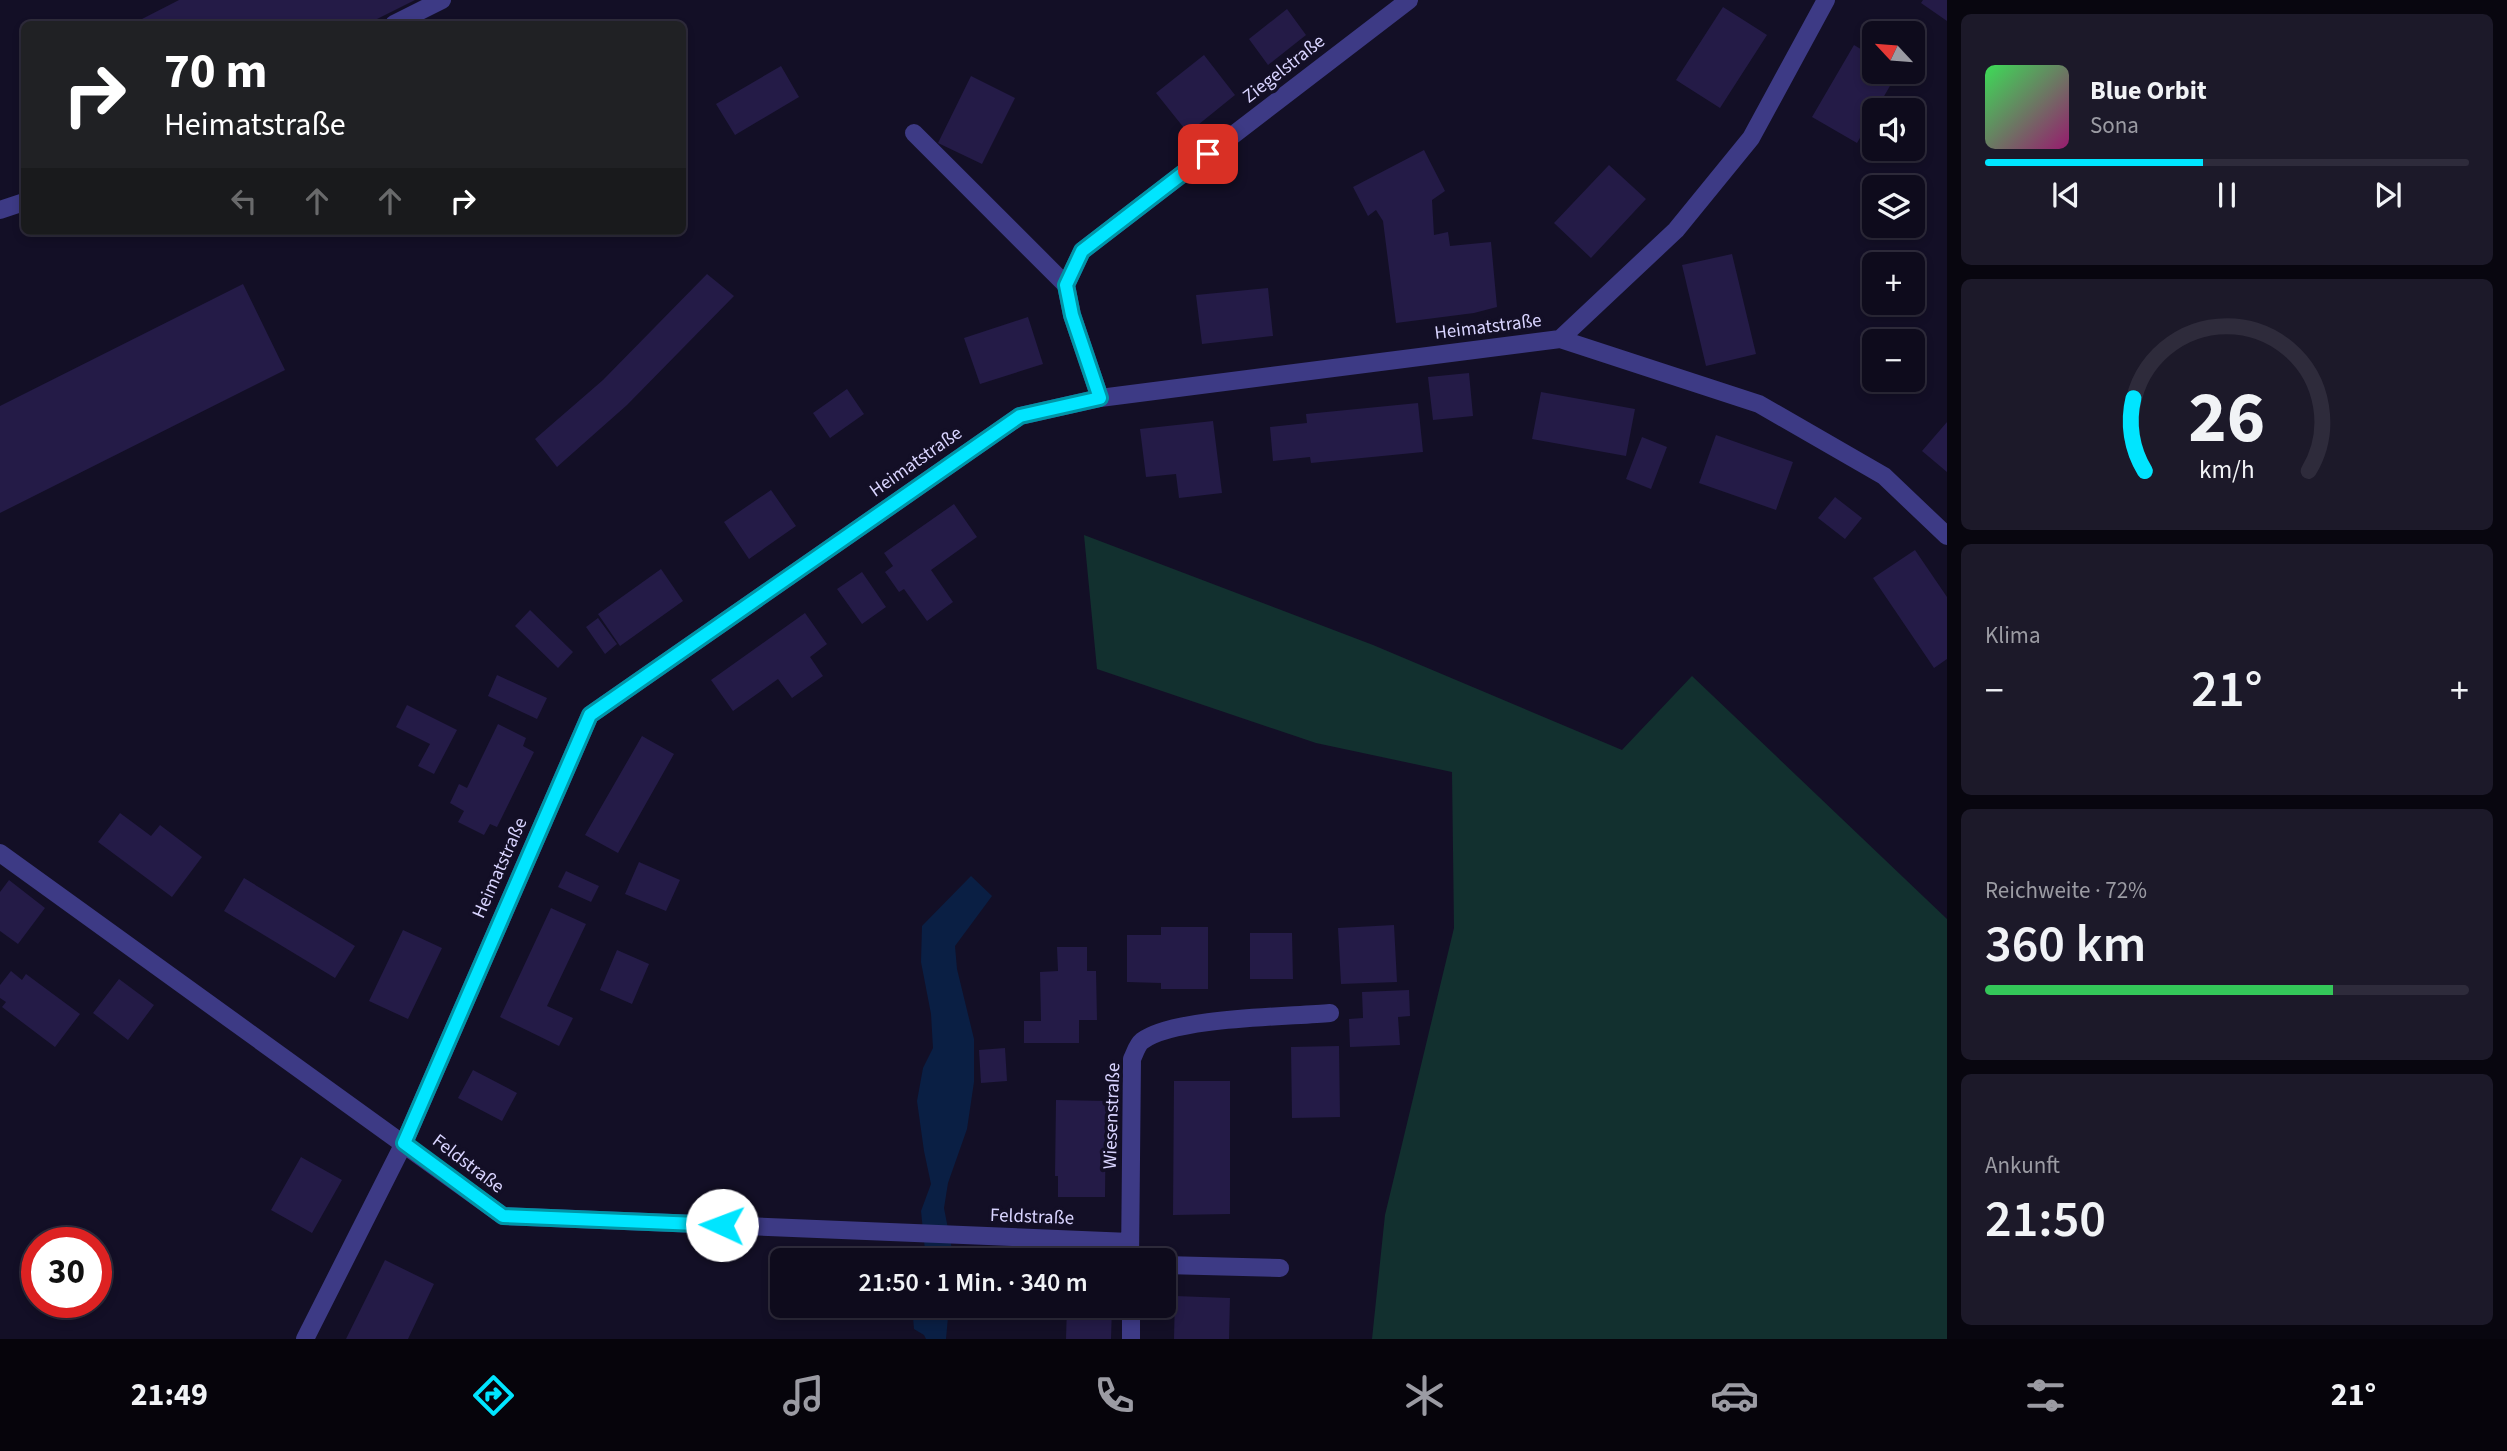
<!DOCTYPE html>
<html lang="de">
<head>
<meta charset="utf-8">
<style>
	:root { --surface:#0e0b1c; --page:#1c1929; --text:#f1f3f6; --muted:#9b9ba3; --line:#2e2b3b; --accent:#00e5ff }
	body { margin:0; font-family:"Source Sans 3",sans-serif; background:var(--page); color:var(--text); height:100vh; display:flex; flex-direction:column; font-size:26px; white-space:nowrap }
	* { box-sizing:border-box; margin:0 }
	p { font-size:23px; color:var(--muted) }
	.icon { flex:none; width:38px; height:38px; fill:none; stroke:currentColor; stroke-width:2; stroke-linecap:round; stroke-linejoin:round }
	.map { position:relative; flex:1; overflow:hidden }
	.panel { display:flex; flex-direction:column; gap:14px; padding:14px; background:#08060f; width:560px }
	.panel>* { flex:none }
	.banner { position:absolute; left:21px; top:21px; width:665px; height:214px; border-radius:10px; box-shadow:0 4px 10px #0003,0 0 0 2px var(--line); background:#202124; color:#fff; overflow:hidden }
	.needle { width:46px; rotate:296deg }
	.controls { position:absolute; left:1862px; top:21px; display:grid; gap:14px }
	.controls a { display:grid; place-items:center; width:63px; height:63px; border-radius:10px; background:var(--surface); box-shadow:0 4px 10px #0003,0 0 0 2px var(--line); font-size:35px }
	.speed { position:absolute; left:21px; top:1227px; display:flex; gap:14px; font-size:35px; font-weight:700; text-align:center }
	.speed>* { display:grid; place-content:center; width:91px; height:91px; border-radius:50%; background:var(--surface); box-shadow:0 4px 10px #0003,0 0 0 2px var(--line); line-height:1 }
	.speed .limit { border:10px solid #d22; background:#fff; color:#111 }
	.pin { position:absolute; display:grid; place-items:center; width:60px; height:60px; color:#fff; margin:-30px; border-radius:14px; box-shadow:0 4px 10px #0006 }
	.me { position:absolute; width:77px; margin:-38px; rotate:272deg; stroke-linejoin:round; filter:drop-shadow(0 0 5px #0008) }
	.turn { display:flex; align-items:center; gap:24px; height:147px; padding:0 28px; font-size:32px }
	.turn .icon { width:91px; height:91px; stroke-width:2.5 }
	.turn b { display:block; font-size:49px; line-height:60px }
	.lanes { display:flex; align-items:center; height:66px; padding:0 28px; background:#0003; justify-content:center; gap:35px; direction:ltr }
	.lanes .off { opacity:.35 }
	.big { font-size:52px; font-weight:600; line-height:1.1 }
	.panel .card { flex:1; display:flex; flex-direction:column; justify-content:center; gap:10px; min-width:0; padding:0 24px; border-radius:10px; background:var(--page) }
	.panel .dial { align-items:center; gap:0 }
	.dial svg { height:182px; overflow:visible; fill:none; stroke:var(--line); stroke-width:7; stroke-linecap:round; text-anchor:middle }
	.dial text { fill:var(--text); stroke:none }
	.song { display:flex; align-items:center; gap:21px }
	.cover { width:84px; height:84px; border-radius:10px; background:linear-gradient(135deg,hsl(130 70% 55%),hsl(320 70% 35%)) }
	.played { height:7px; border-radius:4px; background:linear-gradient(90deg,var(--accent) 45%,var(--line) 45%) }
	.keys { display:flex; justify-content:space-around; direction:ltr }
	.heat { display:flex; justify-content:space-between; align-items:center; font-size:38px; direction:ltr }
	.charge { height:10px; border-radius:5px; background:linear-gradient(90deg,#34c759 72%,var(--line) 0) }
	.trip { position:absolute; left:770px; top:1248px; width:406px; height:70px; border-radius:10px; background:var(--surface); box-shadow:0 4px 10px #0003,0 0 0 2px var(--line); font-weight:600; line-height:70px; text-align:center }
	.dock { display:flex; height:112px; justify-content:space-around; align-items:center; background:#06040b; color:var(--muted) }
	.dock .icon { width:49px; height:49px }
	.dock .on { color:var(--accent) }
	.dock b { font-size:32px; color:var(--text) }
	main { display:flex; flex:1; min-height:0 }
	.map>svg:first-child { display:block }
</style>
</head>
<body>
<main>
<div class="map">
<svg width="1947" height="1339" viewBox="0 0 1947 1339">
	<rect width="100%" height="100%" fill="#130f26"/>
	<path fill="#12302f" d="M 1084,535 L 1373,645 L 1622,750 L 1692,676 L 1947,919 L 1947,1339 L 1372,1339 L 1385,1215 L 1454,928 L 1452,772 L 1316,743 L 1097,669 Z"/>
	<path fill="#0a1f44" d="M 971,876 L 992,896 L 955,946 L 957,969 L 974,1039 L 974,1082 L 967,1129 L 948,1183 L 944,1208 L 954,1260 L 926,1260 L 921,1211 L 931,1184 L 924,1151 L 917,1101 L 923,1068 L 933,1048 L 931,1014 L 921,962 L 922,926 Z
		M 912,1306 L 949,1306 L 946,1339 L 926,1339 L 924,1335 L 914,1329 Z"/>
	<path fill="#241b47" d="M 179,0 L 415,0 L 367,24 L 145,24 L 142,19 Z
		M 1923,0 L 1947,0 L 1947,21 L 1921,3 Z
		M 1723,7 L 1767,35 L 1720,108 L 1676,80 Z
		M 1287,9 L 1306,35 L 1268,65 L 1249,39 Z
		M 1854,45 L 1874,57 L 1874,72 L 1898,72 L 1857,143 L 1812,117 Z
		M 1204,55 L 1235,95 L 1188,133 L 1156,93 Z
		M 781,66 L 799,97 L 735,135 L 716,104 Z
		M 971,76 L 1015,98 L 982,164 L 938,143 Z
		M 1424,150 L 1445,191 L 1432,200 L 1434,235 L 1448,232 L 1450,246 L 1491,242 L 1497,307 L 1474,313 L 1396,323 L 1383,221 L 1376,210 L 1368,216 L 1353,187 Z
		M 1609,165 L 1646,199 L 1591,258 L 1554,223 Z
		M 1732,254 L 1756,354 L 1706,366 L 1682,265 Z
		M 707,274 L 734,296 L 627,405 L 557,467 L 535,439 L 603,380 Z
		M 243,284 L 285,370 L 0,513 L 0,406 Z
		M 1268,288 L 1273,336 L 1202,344 L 1196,295 Z
		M 1028,317 L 1043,364 L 980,384 L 964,338 Z
		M 1469,373 L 1473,416 L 1433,420 L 1428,377 Z
		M 847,389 L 864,414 L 830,438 L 813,413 Z
		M 1541,392 L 1635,409 L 1626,456 L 1532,439 Z
		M 1418,403 L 1423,452 L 1311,463 L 1310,457 L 1273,461 L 1270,427 L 1307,423 L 1306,414 Z
		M 1213,421 L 1222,493 L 1179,498 L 1176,474 L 1146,477 L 1140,429 Z
		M 1947,422 L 1947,472 L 1922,451 Z
		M 1716,435 L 1793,462 L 1776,510 L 1699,483 Z
		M 1642,437 L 1667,447 L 1651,489 L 1626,479 Z
		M 771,490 L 796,526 L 749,559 L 724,522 Z
		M 1835,497 L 1862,518 L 1845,539 L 1818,518 Z
		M 954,504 L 977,537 L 931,570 L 953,602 L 927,621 L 904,589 L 899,592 L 885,572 L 893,566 L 884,553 Z
		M 1915,550 L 1947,597 L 1947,659 L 1934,668 L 1873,578 Z
		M 661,569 L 683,601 L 620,646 L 598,614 Z
		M 862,572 L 886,607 L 862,624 L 837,589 Z
		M 530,610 L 573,652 L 558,668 L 515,626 Z
		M 805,613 L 827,644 L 810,657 L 823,676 L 792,698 L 778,679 L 733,711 L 711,680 Z
		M 598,618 L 617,644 L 605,654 L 586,627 Z
		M 497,675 L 547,698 L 537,719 L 488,696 Z
		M 407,705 L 457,730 L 434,774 L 418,766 L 430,744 L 396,727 Z
		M 498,724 L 526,738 L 523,746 L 534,752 L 497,827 L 490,824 L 484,835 L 458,822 L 464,811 L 450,803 L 459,784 L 467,788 Z
		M 642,736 L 674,754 L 618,853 L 585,835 Z
		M 120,813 L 151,836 L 160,825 L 202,857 L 172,897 L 98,842 Z
		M 639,862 L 680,880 L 666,911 L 625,894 Z
		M 566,871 L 599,886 L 591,902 L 558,887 Z
		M 244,878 L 355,946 L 335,978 L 224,911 Z
		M 9,880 L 45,908 L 18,944 L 0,931 L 0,892 Z
		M 551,908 L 586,924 L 547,1006 L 573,1018 L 559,1046 L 500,1017 Z
		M 1394,925 L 1397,982 L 1341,984 L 1338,928 Z
		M 1161,927 L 1208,927 L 1208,989 L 1161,989 L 1161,983 L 1127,982 L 1127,935 L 1161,935 Z
		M 403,930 L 442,948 L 408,1019 L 369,1001 Z
		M 1250,933 L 1292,933 L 1293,979 L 1250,979 Z
		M 1057,947 L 1087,947 L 1087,971 L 1096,971 L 1097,1020 L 1079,1020 L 1079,1043 L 1024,1043 L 1024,1021 L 1041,1021 L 1040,972 L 1058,971 Z
		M 617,950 L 649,964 L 632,1004 L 600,990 Z
		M 11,971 L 22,980 L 26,974 L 80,1014 L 55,1047 L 2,1007 L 6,1002 L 0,998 L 0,985 Z
		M 119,979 L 154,1005 L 128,1040 L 93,1013 Z
		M 1409,990 L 1410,1016 L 1398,1017 L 1400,1045 L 1350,1047 L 1349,1019 L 1363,1018 L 1362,992 Z
		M 1339,1046 L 1340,1117 L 1292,1118 L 1291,1047 Z
		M 1005,1048 L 1007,1081 L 981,1083 L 979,1050 Z
		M 473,1070 L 517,1093 L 502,1121 L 458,1098 Z
		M 1174,1081 L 1230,1081 L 1230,1214 L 1173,1215 Z
		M 1056,1100 L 1106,1101 L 1105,1197 L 1058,1197 L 1058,1176 L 1055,1176 Z
		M 301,1157 L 342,1180 L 312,1233 L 271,1210 Z
		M 385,1260 L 434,1284 L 408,1339 L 346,1339 Z
		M 1175,1296 L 1230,1298 L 1229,1339 L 1174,1339 Z
		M 1067,1306 L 1112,1306 L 1111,1339 L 1066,1339 Z"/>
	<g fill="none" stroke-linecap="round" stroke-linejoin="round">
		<path stroke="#3d3a85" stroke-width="18" d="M 394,24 L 442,0
			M 0,210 L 24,202
			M 1164,1265 L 1280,1268"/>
		<path stroke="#3d3a85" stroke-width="18" d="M 914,133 L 1066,285
			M 1560,339 L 1676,230 L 1751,138 L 1826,0
			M 1100,398 L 1072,315 L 1066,285 L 1082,251 L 1409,0
			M 0,853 L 503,1216 L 1130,1242
			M 1130,1260 L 1132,1059 C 1135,1053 1137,1045 1142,1041 C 1174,1017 1287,1017 1330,1013
			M 1131,1306 L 1131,1339
			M 305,1339 L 404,1143 L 590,715 L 1020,416 L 1100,398 L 1560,339 L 1759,404 L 1884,476 L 1947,536"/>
	</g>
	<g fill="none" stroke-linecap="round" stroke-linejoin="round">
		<g stroke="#0095a6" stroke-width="18">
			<path id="route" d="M 722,1225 L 503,1216 L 404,1143 L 590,715 L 1020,416 L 1100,398 L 1072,315 L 1066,285 L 1082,251 L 1208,154"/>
		</g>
		<use href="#route" stroke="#00e5ff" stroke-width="12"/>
	</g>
	<g text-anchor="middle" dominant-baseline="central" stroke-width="7" stroke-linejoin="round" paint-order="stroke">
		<g font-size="19" fill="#d9d4ff" stroke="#130f26">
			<text transform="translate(1284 69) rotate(-38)">Ziegelstraße</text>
			<text transform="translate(1488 327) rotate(-7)">Heimatstraße</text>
			<text transform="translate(916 462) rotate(-35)">Heimatstraße</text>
			<text transform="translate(500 868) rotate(-66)">Heimatstraße</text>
			<text transform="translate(1112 1116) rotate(-88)">Wiesenstraße</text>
			<text transform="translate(468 1164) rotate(37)">Feldstraße</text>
			<text transform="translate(1032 1217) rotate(2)">Feldstraße</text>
		</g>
	</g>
</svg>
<div class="controls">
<a><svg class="needle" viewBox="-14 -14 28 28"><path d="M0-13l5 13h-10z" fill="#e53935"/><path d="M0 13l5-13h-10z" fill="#9b9ba3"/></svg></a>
<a><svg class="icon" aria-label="sound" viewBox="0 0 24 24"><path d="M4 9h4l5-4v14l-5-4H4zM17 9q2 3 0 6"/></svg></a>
<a><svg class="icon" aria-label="layers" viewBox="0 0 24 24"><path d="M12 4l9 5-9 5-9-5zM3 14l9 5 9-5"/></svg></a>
<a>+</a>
<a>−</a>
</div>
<div class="speed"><div class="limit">30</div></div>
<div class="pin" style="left:1208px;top:154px;background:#d93025"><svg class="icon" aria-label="arrive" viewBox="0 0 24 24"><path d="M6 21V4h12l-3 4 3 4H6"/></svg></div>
<svg class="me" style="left:722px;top:1225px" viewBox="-20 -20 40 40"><circle r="19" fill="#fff"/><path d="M0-13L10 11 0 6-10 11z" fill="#00e5ff"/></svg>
<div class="trip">21:50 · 1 Min. · 340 m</div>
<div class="banner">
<div class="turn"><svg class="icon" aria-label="right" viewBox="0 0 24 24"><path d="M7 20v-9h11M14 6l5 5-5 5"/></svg><div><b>70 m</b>Heimatstraße</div></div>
<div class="lanes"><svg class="icon off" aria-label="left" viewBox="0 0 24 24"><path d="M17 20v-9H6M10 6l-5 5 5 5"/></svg><svg class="icon off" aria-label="ahead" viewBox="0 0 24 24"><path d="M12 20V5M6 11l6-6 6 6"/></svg><svg class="icon off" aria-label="ahead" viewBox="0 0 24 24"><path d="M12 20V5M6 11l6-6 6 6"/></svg><svg class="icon" aria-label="right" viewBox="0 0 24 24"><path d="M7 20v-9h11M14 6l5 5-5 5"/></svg></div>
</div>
</div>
<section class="panel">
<div class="card">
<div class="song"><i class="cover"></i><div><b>Blue Orbit</b><p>Sona</p></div></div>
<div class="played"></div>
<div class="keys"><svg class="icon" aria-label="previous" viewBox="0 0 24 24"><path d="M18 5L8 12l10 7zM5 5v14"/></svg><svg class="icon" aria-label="pause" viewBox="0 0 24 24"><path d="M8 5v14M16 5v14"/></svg><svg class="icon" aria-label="next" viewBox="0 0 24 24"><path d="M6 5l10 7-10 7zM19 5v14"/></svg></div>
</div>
<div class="card dial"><svg viewBox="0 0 100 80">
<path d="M14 69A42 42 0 1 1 86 69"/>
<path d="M14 69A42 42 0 0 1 9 37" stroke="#00e5ff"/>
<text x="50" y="56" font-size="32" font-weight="700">26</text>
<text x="50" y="72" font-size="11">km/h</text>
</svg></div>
<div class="card"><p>Klima</p>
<div class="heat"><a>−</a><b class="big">21°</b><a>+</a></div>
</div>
<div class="card"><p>Reichweite · 72%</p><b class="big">360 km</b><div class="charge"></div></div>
<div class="card"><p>Ankunft</p><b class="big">21:50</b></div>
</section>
</main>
<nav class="dock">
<b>21:49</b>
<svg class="icon on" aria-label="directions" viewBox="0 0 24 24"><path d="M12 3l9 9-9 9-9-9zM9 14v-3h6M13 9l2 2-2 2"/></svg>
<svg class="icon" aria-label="music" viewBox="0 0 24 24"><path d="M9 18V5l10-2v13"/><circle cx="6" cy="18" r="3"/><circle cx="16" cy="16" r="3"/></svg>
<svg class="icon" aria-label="phone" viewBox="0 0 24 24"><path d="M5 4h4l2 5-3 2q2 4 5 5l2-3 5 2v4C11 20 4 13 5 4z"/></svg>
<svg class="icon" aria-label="climate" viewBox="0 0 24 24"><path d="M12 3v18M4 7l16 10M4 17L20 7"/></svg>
<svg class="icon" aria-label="car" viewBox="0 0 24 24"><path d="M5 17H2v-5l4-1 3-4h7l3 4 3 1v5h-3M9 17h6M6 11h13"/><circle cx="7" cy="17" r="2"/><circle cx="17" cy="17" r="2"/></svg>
<svg class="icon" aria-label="filters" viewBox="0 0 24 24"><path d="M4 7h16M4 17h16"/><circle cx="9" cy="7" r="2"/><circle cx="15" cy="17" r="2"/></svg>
<b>21°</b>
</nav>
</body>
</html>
